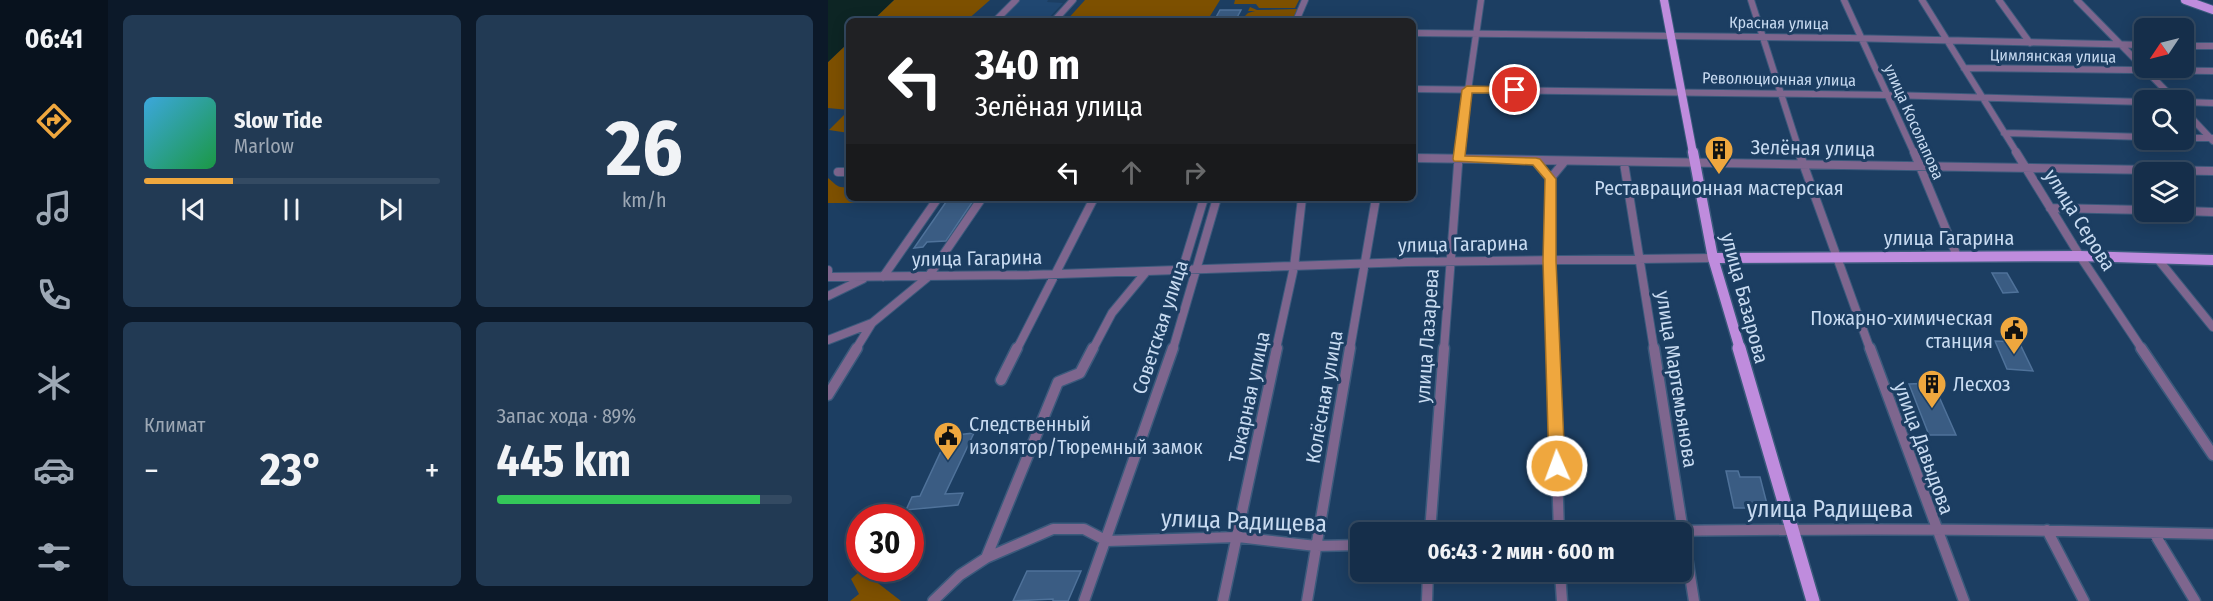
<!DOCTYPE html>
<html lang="ru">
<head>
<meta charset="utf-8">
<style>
	:root { --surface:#152e4a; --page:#223a54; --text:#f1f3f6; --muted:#9da8b5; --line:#344a62; --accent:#efa73e }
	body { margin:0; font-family:"Fira Sans Condensed",sans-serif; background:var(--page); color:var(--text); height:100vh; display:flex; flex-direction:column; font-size:22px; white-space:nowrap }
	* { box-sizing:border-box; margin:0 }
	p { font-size:20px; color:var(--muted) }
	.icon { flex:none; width:33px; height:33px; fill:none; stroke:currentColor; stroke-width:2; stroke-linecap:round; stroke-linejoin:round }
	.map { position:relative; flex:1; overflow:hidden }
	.side { display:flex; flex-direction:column; gap:15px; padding:15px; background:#0c1929; width:720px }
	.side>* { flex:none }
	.top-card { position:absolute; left:18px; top:18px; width:570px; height:183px; border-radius:9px; box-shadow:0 3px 15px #0003,0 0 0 2px var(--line); background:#202124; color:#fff; overflow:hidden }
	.needle { width:39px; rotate:235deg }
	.fabs { position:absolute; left:1306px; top:18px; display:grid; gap:12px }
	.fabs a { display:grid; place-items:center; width:60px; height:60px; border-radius:9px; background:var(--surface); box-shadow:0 3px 15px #0003,0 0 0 2px var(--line); font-size:30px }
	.speed { position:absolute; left:18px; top:504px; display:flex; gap:12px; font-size:30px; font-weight:700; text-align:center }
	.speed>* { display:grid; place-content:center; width:78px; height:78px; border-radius:50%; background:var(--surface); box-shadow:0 3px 15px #0003,0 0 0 2px var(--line); line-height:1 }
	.speed .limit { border:9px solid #d22; background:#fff; color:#111 }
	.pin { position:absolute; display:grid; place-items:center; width:51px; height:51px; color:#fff; margin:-26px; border:3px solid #fff; border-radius:50%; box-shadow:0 2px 6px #0007 }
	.me { position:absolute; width:66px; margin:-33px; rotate:358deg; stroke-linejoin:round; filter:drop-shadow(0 0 4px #0008) }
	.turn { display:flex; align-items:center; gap:21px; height:126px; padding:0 30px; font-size:27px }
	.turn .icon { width:78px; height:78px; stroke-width:2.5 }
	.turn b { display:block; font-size:42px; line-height:51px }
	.lanes { display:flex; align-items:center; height:57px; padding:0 30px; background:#0003; justify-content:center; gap:30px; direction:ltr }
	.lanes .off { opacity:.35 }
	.big { font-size:45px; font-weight:700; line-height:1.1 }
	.side .widget { flex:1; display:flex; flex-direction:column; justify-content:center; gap:9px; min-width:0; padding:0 21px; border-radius:9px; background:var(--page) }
	.side .dial { align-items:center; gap:0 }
	.dial b { font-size:78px; line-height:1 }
	.song { display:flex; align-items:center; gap:18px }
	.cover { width:72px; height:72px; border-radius:9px; background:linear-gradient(135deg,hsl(200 70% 55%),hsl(140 70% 35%)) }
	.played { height:6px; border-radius:3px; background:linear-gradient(90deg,var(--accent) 30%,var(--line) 30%) }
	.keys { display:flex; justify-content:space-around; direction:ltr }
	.heat { display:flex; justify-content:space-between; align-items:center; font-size:33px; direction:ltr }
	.charge { height:9px; border-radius:4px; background:linear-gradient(90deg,#34c759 89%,var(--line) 0) }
	.side .tiles { flex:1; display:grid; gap:15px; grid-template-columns:repeat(2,1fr) }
	.trip { position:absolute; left:522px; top:522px; width:342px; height:60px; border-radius:9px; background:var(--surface); box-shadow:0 3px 15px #0003,0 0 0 2px var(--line); font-weight:700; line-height:60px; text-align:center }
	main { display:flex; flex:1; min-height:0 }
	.tab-bar { display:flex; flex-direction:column; width:108px; justify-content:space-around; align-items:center; background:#08121e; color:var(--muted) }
	.tab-bar .icon { width:42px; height:42px }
	.tab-bar .on { color:var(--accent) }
	.tab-bar b { font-size:27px; color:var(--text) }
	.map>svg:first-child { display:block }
</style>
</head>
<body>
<main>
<nav class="tab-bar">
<b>06:41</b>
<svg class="icon on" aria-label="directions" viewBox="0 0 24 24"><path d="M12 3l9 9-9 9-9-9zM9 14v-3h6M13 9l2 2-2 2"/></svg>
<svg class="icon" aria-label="music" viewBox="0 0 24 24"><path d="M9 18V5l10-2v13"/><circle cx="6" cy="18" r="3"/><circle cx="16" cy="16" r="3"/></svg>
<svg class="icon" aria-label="phone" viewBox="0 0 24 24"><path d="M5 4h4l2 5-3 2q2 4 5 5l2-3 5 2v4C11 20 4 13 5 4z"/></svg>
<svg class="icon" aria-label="climate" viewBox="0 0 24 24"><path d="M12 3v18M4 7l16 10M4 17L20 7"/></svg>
<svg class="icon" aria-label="car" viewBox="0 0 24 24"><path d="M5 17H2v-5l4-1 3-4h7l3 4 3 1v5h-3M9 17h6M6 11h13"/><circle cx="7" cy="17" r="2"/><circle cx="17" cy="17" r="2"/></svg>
<svg class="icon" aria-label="filters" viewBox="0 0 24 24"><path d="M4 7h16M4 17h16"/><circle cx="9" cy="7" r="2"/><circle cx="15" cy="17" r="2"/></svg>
</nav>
<section class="side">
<div class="tiles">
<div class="widget">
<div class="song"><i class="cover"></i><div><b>Slow Tide</b><p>Marlow</p></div></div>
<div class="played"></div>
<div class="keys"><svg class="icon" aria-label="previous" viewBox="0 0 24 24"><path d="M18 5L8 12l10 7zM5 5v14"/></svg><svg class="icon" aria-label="pause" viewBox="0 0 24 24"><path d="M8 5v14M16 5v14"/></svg><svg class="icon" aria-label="next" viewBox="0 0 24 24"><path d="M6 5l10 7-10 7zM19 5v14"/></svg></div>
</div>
<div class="widget dial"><b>26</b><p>km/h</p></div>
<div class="widget"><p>Климат</p>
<div class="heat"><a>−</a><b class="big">23°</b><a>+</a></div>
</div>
<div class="widget"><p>Запас хода · 89%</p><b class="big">445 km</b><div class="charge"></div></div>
</div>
</section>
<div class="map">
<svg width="1385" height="601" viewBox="0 0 1385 601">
	<rect width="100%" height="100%" fill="#1c3e62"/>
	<path fill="#204771" d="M 191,0 L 220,0 L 219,2 L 235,3 L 218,21 L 169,21 Z"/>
	<path fill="#7d5000" d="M 66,0 L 162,0 L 138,21 L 44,21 Z
		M 257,0 L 392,0 L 379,21 L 238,21 Z
		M 407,0 L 471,0 L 467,8 L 431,8 L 428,4 L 406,4 Z
		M 422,7 L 429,10 L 470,9 L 464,21 L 412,21 L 420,13 L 427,11 L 420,11 Z
		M 21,42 L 21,133 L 1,130 L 21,110 L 0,108 L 0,62 Z
		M 0,178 C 8,184 10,190 21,186 L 21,198 L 40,199 L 32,203 L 0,203 Z
		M 33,570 L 73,601 L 22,601 L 31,594 L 23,579 Z"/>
	<path fill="#0d2524" d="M 0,0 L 66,0 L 44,21 L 21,21 L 21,42 L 0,62 Z"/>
	<path fill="#3a5c83" stroke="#4f729a" stroke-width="1.5" d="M 392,10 L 413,10 L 407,21 L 386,21 Z
		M 145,201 L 118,241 L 99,242 L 95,247 L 86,248 L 118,202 Z
		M 1164,273 L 1179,273 L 1190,292 L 1175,293 Z
		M 1167,341 L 1191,342 L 1205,371 L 1179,369 Z
		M 1105,383 L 1128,435 L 1101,435 L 1081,384 Z
		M 146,433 L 117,494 L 135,493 L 130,505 L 78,510 L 84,497 L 92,496 L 120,436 Z
		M 898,471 L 910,471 L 912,477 L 932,477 L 940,508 L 906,508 Z
		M 199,571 L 253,571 L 240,601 L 225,601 L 225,599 L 185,601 Z"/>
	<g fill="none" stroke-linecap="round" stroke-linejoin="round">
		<g stroke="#3b5a7c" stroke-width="8">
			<path id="minor-far2" d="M 923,0 L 972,153
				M 1016,0 L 1086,153
				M 1094,0 L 1189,153
				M 1171,0 L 1202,43
				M 1249,0 L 1347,100
				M 167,21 L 188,0
				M 226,21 L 245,0
				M 468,21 L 477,0
				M 585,33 L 1021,38 L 1317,45
				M 1356,46 L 1385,46
				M 1136,68 L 1385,71
				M 585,89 L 1060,95 L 1317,102
				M 1356,102 L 1385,103
				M 1356,110 L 1385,141
				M 1176,133 L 1317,137
				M 1356,138 L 1385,138
				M 631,153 L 653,0"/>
		</g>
		<g stroke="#3b5a7c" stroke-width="10">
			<path id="minor-far1" d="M 971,152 L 1042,349
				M 1086,152 L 1129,256
				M 1188,152 L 1252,256 L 1314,349
				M 585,158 L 1385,171
				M 708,162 L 722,179 L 725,349
				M 796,163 L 826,349
				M 10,172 L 21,172
				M 722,179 L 736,162
				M 1222,208 L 1317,210
				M 1356,211 L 1385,212
				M 1329,258 L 1385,327
				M 0,270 L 0,277 L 201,275 L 580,262 L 885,258
				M 354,271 L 376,198
				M 55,277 L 110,198
				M 0,296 L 35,279
				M 0,340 L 44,323
				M 28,349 L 44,323 L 100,277 L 154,198
				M 189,349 L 266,198
				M 265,349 L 284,313 L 318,272
				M 345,349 L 389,198
				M 448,349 L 466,267 L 474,198
				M 522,349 L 548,198
				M 616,349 L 631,152"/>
		</g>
		<g stroke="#3b5a7c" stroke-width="13">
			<path id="minor" d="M 725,348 L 731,532
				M 826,348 L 866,601
				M 1042,348 L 1136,601
				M 1313,348 L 1385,455
				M 173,380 L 189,348
				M 0,395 L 29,348
				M 1219,530 L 1256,601
				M 602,532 L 616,348
				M 799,532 C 994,528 1190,529 1385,534
				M 1326,533 L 1367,601
				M 158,558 L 230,382 L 252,373 L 265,348
				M 732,572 L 734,601
				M 105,601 L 132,575 L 158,558 L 225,529 L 256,529 L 279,541 L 410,537 L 488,546 L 532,545
				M 256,601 L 345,348
				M 395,601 L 449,348
				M 479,601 L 522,348
				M 599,601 L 600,572"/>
		</g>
		<g stroke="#3b5a7c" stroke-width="10">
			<path id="major-far2" d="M 836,0 L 865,153
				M 1357,0 L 1385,10"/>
		</g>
		<g stroke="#3b5a7c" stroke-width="13">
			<path id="major-far1" d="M 865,152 L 885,258 L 912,349
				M 885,258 L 1252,256 L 1385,260"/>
		</g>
		<g stroke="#3b5a7c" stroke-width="16">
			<path id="major" d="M 911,348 L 985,601"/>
		</g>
		<use href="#minor-far2" stroke="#7e668e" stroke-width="6"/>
		<use href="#minor-far1" stroke="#7e668e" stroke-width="8"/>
		<use href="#minor" stroke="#7e668e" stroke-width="10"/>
		<use href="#major-far2" stroke="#bf8cdd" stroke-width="8"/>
		<use href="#major-far1" stroke="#bf8cdd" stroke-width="10"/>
		<use href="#major" stroke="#bf8cdd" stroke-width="13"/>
	</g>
	<path fill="#efa73e" stroke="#9b6d28" stroke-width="1.5" d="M 639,86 L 687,87 L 692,90 L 687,93 L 644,93 L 637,156 L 708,158 L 712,159 L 728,179 L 728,261 L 737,466 L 735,471 L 729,473 L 723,471 L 721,466 L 715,261 L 717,179 L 705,165 L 626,161 L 625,159 L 634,90 Z"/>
	<defs>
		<g id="building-pin" transform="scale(1.5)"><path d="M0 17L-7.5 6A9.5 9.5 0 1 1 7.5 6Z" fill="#efa73e" stroke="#1c3e62"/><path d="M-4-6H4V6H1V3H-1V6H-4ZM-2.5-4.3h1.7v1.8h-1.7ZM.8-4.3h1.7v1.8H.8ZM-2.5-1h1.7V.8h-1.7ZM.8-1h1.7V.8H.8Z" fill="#111"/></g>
		<g id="civic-pin" transform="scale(1.5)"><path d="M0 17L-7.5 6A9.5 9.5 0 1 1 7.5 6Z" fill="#efa73e" stroke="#1c3e62"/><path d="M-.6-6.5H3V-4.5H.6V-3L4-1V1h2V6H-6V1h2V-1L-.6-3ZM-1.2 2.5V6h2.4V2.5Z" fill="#111"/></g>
	</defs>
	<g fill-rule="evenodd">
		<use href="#building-pin" x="891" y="150"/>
		<use href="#civic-pin" x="1186" y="330"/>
		<use href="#building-pin" x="1104" y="384"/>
		<use href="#civic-pin" x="120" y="436"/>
	</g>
	<g text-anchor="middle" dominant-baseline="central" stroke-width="6" stroke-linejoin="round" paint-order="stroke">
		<g font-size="16" fill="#c8dbf1" stroke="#1c3e62">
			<text transform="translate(951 23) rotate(1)">Красная улица</text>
			<text transform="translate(1225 56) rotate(1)">Цимлянская улица</text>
			<text transform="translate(951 79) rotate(1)">Революционная улица</text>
			<text transform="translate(1086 122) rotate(66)">улица Косолапова</text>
		</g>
		<g font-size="20" fill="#c8dbf1" stroke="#1c3e62">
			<text transform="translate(985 148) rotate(1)">Зелёная улица</text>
			<text transform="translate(1252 220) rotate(58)">улица Серова</text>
			<text x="1121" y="238">улица Гагарина</text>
			<text transform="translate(635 244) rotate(-1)">улица Гагарина</text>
			<text transform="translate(149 258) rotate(-1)">улица Гагарина</text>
			<text transform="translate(917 298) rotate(75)">улица Базарова</text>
			<text transform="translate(332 327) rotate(-72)">Советская улица</text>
			<text transform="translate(599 336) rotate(-86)">улица Лазарева</text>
			<text transform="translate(849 379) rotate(81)">улица Мартемьянова</text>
			<text transform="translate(421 397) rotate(-78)">Токарная улица</text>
			<text transform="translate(496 397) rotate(-80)">Колёсная улица</text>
			<text transform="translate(1096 448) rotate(70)">улица Давыдова</text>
		</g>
		<g font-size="20" fill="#c8dbf1" stroke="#1c3e62" text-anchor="start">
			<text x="891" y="188" text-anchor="middle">Реставрационная мастерская</text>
			<text x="1165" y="318" text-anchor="end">Пожарно-химическая<tspan x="1165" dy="23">станция</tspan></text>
			<text x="1125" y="384">Лесхоз</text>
			<text x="141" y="424">Следственный<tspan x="141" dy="23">изолятор/Тюремный замок</tspan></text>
		</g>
		<g font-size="24" fill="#c8dbf1" stroke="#1c3e62">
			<text x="1002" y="509">улица Радищева</text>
			<text transform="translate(416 521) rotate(2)">улица Радищева</text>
		</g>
	</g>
</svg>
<div class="fabs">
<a><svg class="needle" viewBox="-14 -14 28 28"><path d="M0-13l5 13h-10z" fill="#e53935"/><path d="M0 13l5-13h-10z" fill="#9da8b5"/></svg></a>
<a><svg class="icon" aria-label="search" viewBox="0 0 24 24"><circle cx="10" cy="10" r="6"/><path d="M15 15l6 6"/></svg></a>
<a><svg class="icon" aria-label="layers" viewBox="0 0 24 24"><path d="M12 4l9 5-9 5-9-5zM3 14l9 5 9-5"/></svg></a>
</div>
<div class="speed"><div class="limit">30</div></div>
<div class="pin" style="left:687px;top:90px;background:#d93025"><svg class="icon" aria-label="arrive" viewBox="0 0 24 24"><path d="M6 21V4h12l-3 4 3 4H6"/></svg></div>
<svg class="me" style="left:729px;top:466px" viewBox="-20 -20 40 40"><circle r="17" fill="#efa73e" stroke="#fff" stroke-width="3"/><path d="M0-11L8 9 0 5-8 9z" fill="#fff"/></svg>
<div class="trip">06:43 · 2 мин · 600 m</div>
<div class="top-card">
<div class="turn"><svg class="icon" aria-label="left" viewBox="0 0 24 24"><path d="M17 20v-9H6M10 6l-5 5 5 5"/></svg><div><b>340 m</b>Зелёная улица</div></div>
<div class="lanes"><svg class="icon" aria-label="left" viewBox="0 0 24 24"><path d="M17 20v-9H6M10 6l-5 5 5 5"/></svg><svg class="icon off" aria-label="ahead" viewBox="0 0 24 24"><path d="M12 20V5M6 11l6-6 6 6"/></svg><svg class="icon off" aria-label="right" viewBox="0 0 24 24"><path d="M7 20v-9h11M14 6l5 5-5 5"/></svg></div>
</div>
</div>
</main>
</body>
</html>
